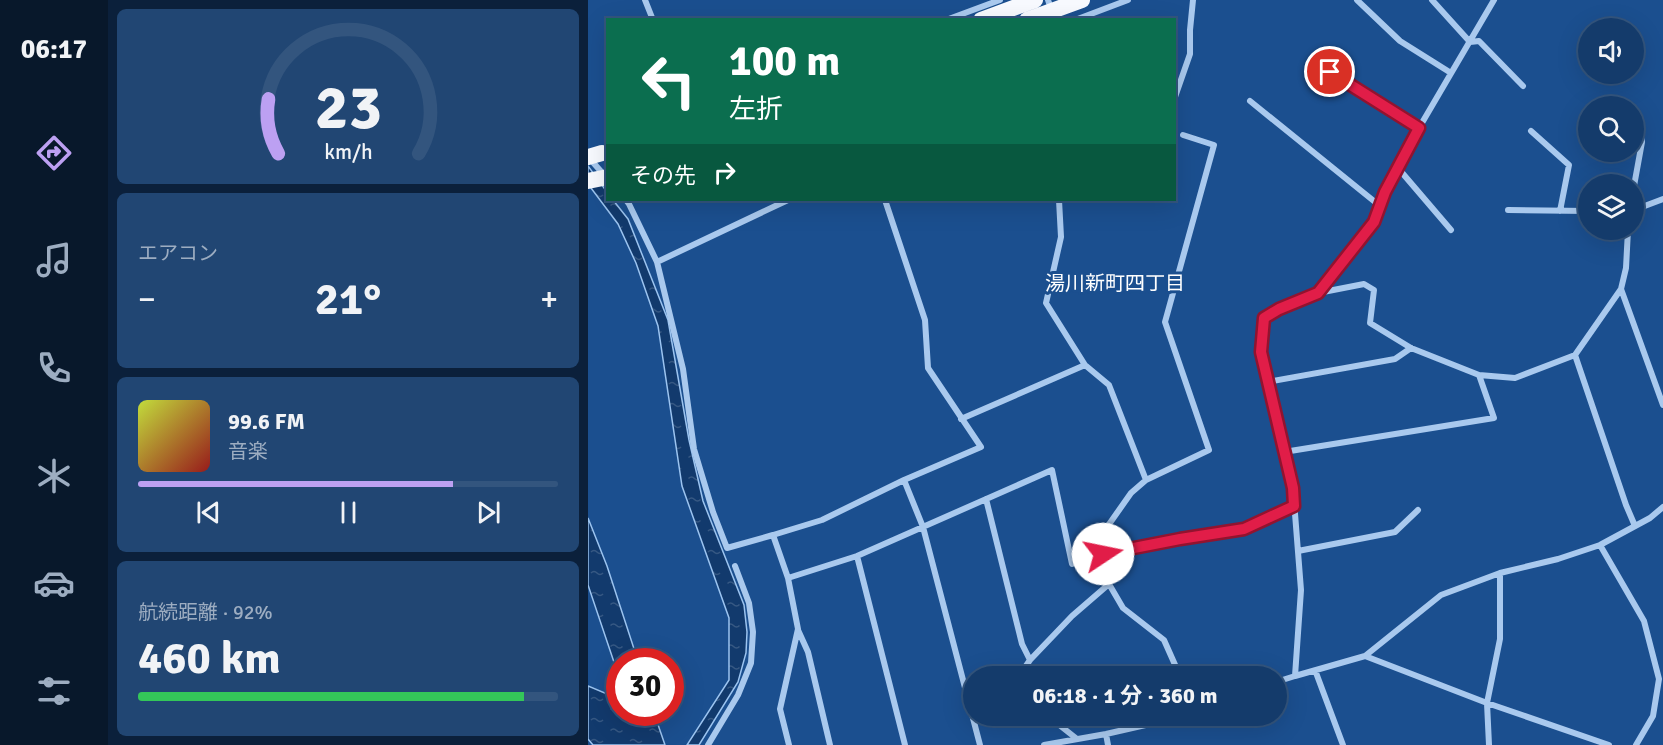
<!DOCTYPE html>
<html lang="ja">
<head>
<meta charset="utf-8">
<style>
	:root { --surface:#143b6b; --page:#214673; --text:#f1f3f6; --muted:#9dadc1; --line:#33557e; --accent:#bca0f2 }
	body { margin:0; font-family:Signika,"Noto Sans JP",sans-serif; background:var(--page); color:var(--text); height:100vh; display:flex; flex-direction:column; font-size:22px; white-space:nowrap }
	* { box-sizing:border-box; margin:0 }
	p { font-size:20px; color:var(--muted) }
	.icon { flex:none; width:33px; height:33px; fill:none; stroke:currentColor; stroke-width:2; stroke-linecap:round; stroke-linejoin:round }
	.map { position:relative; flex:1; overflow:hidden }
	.panel { display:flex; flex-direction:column; gap:9px; padding:9px; background:#0b203b; width:480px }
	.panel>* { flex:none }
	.hud { position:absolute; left:18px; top:18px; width:570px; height:183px; border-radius:0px; box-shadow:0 6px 24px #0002,0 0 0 2px var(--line); background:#0b6e4f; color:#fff; overflow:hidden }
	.controls { position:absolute; left:990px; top:18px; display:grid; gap:12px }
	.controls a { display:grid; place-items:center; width:66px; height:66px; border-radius:50%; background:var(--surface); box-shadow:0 6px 24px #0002,0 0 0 2px var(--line); font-size:30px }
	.speed { position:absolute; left:18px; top:648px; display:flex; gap:12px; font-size:30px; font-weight:700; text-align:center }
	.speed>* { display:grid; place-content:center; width:78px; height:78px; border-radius:50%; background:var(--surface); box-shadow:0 6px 24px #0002,0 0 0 2px var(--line); line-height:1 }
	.speed .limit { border:9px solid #d22; background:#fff; color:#111 }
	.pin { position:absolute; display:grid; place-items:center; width:51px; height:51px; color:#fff; margin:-26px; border:3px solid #fff; border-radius:50%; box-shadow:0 2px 6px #0007 }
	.me { position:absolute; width:66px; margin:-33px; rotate:79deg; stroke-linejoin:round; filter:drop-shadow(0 0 4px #0008) }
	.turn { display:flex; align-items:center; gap:21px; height:126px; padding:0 24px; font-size:27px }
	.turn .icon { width:78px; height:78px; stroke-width:2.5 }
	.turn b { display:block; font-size:42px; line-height:51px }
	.then { display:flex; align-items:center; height:57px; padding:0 24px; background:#0003; gap:12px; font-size:22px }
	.big { font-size:45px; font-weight:700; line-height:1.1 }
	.panel .widget { flex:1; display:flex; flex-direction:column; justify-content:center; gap:9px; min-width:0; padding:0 21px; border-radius:9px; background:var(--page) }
	.panel .dial { align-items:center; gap:0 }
	.dial svg { height:156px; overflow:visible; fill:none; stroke:var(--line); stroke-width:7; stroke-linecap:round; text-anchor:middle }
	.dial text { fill:var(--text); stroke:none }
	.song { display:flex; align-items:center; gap:18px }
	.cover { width:72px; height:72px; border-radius:9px; background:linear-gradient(135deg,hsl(70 70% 55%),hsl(0 70% 35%)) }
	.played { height:6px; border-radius:3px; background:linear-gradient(90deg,var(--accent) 75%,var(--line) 75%) }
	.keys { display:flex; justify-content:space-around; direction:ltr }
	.heat { display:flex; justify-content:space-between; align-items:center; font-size:33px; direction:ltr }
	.charge { height:9px; border-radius:4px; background:linear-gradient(90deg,#34c759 92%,var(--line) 0) }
	.trip { position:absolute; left:375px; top:666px; width:324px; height:60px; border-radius:30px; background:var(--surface); box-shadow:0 6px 24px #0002,0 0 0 2px var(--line); font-weight:700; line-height:60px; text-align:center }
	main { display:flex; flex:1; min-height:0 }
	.dock { display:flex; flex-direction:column; width:108px; justify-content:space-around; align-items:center; background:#08182b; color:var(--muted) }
	.dock .icon { width:42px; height:42px }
	.dock .current { color:var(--accent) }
	.dock b { font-size:27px; color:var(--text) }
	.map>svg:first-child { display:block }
</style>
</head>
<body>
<main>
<nav class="dock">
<b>06:17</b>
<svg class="icon current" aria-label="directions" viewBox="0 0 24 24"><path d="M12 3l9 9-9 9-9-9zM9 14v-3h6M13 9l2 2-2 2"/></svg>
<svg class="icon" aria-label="music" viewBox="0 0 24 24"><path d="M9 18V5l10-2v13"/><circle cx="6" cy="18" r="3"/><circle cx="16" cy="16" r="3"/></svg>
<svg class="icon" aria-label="phone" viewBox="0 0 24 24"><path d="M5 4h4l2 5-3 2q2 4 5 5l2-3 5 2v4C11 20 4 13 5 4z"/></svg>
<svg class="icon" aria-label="climate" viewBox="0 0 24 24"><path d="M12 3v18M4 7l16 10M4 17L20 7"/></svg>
<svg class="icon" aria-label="car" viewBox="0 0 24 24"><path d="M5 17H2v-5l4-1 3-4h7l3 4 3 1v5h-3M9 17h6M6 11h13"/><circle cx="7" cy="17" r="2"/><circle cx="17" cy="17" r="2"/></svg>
<svg class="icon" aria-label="filters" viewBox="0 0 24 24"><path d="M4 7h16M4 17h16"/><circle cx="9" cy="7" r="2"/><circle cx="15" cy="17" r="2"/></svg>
</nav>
<section class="panel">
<div class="widget dial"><svg viewBox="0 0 100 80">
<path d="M14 69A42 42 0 1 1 86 69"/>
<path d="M14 69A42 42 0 0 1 9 41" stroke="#bca0f2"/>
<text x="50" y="56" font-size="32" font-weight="700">23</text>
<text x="50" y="72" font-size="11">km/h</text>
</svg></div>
<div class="widget"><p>エアコン</p>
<div class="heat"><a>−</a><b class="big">21°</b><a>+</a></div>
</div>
<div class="widget">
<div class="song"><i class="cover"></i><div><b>99.6 FM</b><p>音楽</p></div></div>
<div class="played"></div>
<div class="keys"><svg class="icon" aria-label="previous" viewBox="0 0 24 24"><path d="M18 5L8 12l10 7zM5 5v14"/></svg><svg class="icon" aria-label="pause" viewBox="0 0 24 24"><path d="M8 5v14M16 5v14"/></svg><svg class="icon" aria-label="next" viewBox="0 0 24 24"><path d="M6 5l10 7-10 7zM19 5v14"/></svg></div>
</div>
<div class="widget"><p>航続距離 · 92%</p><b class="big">460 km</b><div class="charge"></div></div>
</section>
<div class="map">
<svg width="1075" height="745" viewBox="0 0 1075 745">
	<defs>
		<pattern id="water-ripples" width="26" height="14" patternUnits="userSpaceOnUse" patternTransform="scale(1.5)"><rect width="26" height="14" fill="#123a6d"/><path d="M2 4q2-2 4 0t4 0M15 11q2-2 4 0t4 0" fill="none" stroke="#365883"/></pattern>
	</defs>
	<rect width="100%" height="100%" fill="#1b4f8f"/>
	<path fill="url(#water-ripples)" stroke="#9cc4f0" stroke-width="1.5" d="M 0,166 L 19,192 L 20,200 L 25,200 L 40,219 L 80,320 L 101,440 L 115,501 L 156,605 L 159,632 L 158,653 L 150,682 L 111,745 L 99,745 L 141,680 L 141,618 L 94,486 L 70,326 L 48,263 L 30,224 L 0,184 Z
		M 0,518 L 19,566 L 50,661 L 32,662 L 31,677 L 0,585 Z
		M 0,686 L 31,699 L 32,712 L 66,713 L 77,745 L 5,745 L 0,739 Z"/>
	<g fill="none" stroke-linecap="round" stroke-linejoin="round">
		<path stroke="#a9c9ee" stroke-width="6" d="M 57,0 L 65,20
			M 460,0 L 467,20
			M 769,0 L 812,41 L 863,73
			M 844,0 L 882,42 L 891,41 L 935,86
			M 358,20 L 412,0
			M 487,20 L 540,0
			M 724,60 L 831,128
			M 587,97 L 602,54 L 602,30 L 605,0
			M 662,101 L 792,206
			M 943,131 L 981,165 L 972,211
			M 2,159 L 17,176
			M 810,168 L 863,230
			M 1046,186 L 1054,142 L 1048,111
			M 38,200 L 41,204 L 69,262 L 95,369 L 106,449 L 125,512 L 139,548 L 185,535
			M 471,200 L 473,237 L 458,303 L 497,365 L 521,385 L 558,480 L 543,493 L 517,530 L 515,554 L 521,584 L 535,608 L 576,640 L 592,676
			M 920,210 L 1000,211
			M 1046,210 L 1075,199
			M 69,262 L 200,200
			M 1033,289 L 1075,405
			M 730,292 L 786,222 L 797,192 L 831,128 L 906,0
			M 987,355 L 1038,505 L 1047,526
			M 679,382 L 807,359 L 823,348
			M 373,419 L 497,365
			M 696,452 L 906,418 L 891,375
			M 316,480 L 335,527 L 392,745
			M 558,480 L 621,450 L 577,322 L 626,145 L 595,135
			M 398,499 L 434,644 L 442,660 L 484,616 L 521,584
			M 1012,545 L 1056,621 L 1071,679 L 1065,716 L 1048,745
			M 710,551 L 807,532 L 830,510
			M 269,556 L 317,745
			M 200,578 L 269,556 L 464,470 L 484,564 L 515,554 L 592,539 L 656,529 L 706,505
			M 210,630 L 220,652 L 242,745
			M 777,656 L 899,703 L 1021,745
			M 727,670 L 755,745
			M 431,676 L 442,660
			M 707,676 L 713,590 L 705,488 L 673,352 L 676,318 L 691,309 L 730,293 L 776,284 L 786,290 L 782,323 L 823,348 L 891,375 L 927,378 L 987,355 L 1033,289 L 1038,268 L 1040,230
			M 688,682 L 707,676 L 777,656 L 853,595 L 912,573 L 970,559 L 1012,545 L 1062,518 L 1075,507
			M 460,716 L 489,739
			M 518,734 L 520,745
			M 120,745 L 150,695 L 163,663 L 165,632 L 161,603 L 147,566
			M 201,745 L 192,709 L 210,629 L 200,578 L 185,535 L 234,520 L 316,480 L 393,447 L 340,368 L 337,320 L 297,200
			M 456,745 L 518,734 L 597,716
			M 901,745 L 899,703 L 912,639 L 912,573"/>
		<path stroke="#f8faff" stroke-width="16" d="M 393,20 L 447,0
			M 439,20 L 494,0"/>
		<path stroke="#f8faff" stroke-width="16" d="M 0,157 L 14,153
			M 0,181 L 20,177"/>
	</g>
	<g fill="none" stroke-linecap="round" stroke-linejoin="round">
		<g stroke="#92132f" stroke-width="15">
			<path id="route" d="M 515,554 L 592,539 L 656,529 L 706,506 L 705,488 L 673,352 L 676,318 L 691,309 L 730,293 L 786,222 L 797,192 L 831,128 L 742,72"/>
		</g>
		<use href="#route" stroke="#e11d48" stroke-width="10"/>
	</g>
	<g text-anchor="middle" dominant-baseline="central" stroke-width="6" stroke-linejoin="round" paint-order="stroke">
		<g font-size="20" fill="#fff" stroke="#1b4f8f">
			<text x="527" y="283">湯川新町四丁目</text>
		</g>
	</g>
</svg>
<div class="controls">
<a><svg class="icon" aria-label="sound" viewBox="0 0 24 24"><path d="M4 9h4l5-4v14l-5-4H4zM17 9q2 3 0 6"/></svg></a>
<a><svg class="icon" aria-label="search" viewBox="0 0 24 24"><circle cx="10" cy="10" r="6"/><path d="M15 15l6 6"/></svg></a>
<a><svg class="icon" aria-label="layers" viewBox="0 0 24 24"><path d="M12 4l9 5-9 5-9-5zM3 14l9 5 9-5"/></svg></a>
</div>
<div class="speed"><div class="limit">30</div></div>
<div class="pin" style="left:742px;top:72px;background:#d93025"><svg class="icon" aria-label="arrive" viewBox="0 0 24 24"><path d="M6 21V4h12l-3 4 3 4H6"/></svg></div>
<svg class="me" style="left:515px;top:554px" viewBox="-20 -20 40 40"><circle r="19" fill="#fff"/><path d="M0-13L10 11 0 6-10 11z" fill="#e11d48"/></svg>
<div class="trip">06:18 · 1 分 · 360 m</div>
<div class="hud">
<div class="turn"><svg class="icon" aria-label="left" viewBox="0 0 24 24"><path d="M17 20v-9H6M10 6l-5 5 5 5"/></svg><div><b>100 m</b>左折</div></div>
<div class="then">その先<svg class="icon" aria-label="right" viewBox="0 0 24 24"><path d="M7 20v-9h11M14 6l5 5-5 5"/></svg></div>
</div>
</div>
</main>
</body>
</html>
